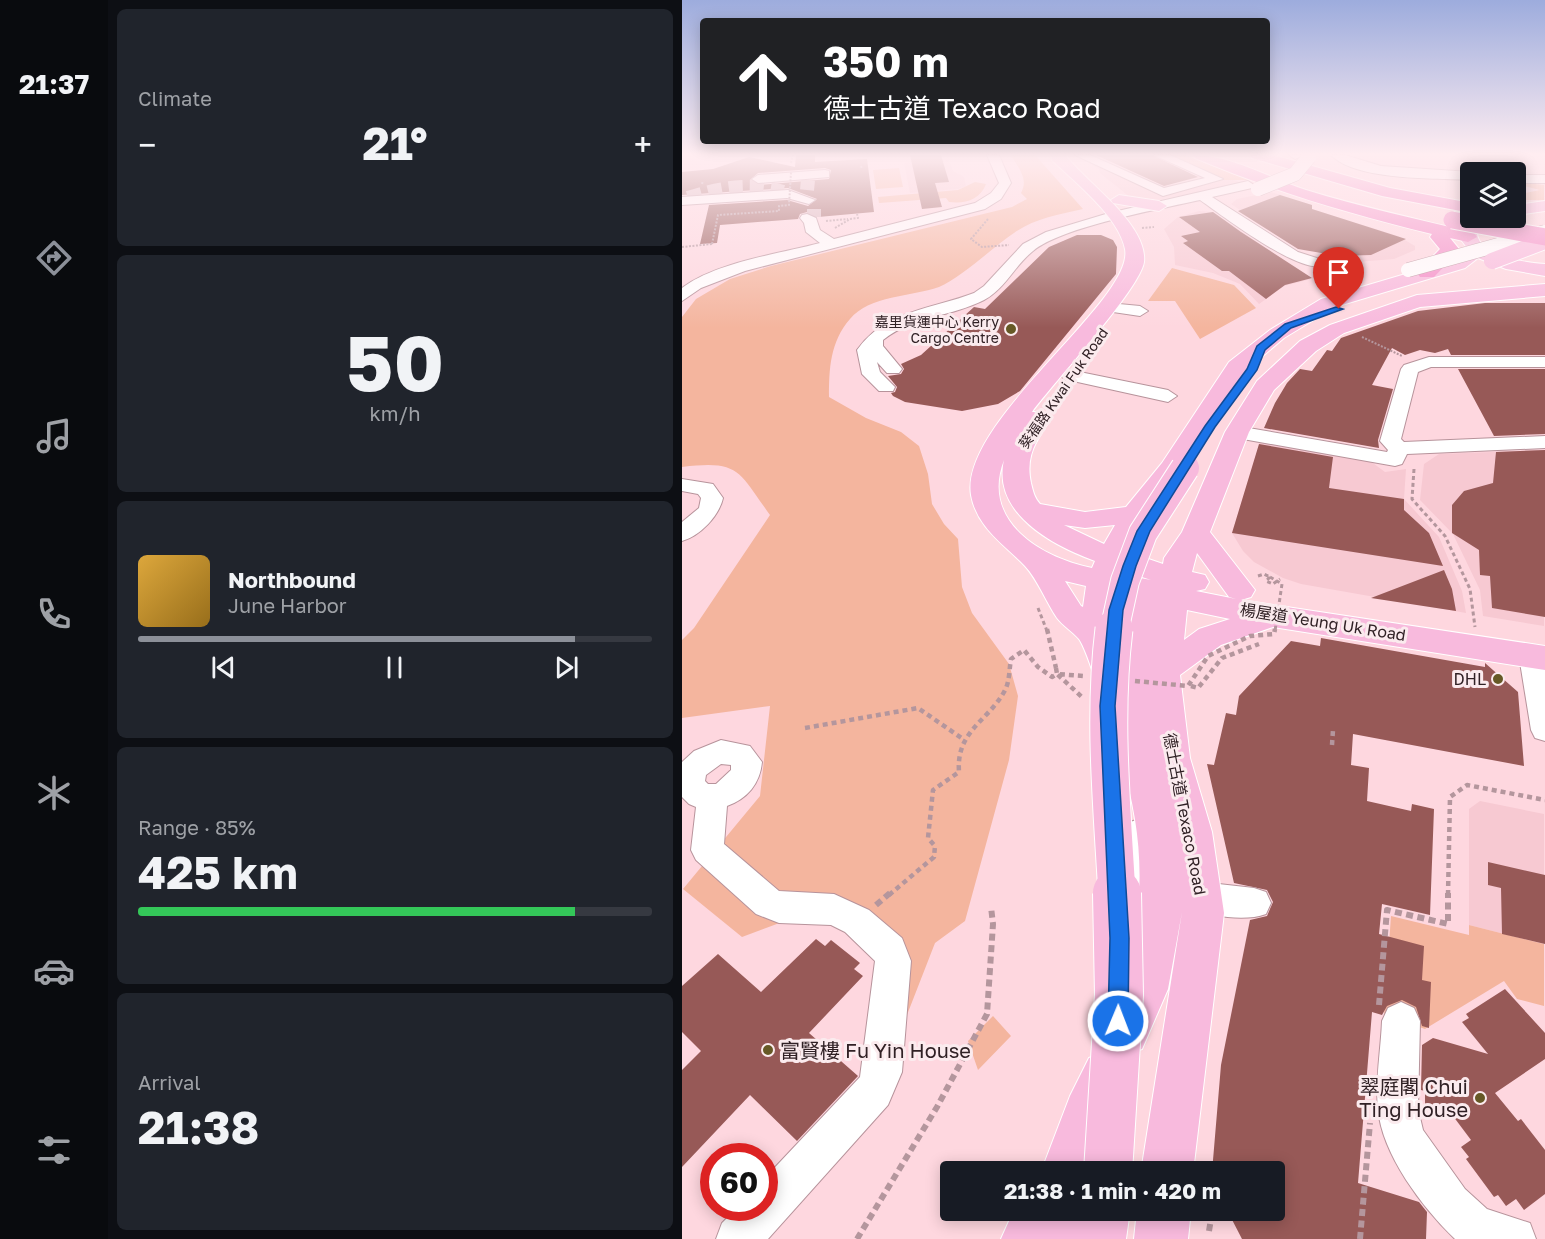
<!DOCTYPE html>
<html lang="en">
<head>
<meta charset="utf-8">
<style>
	:root { --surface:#171b24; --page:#20242c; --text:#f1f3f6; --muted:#9ea1a6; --line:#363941; --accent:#8c9099 }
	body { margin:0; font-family:"Golos Text","Noto Sans TC",sans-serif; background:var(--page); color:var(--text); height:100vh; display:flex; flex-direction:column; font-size:22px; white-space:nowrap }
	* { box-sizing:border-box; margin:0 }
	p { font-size:20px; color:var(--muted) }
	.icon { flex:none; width:33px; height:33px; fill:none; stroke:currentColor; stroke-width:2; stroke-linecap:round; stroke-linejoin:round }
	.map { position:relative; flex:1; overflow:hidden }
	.sheet { display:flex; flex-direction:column; gap:9px; padding:9px; background:#0d0f14; width:574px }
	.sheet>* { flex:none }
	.banner { position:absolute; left:18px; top:18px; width:570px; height:126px; border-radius:6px; box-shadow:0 3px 15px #0003; background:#202124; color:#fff; overflow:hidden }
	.fabs { position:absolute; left:778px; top:162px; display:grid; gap:12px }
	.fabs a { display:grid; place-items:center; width:66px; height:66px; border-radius:6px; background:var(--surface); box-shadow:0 3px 15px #0003; font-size:30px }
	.speed { position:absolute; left:18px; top:1143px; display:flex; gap:12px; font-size:30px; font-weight:700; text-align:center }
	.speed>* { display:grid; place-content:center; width:78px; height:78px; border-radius:50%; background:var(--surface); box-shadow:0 3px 15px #0003; line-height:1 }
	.speed .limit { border:9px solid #d22; background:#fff; color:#111 }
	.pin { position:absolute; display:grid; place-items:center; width:51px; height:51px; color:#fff; margin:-62px -26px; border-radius:50% 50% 50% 0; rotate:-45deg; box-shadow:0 0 6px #0007 }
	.pin .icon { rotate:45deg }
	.me { position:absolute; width:66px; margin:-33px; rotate:1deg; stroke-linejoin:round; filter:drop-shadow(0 0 4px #0008) }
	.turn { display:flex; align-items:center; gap:21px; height:126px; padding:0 24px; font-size:27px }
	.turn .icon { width:78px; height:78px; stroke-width:2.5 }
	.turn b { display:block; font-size:42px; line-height:51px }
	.big { font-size:45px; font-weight:700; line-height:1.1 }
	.sheet .tile { flex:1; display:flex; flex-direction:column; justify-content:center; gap:9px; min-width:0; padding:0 21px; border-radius:9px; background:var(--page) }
	.sheet .dial { align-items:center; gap:0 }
	.dial b { font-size:78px; line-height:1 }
	.song { display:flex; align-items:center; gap:18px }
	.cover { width:72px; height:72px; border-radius:9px; background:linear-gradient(135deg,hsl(40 70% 55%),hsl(40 70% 35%)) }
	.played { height:6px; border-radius:3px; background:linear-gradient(90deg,var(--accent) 85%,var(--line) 85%) }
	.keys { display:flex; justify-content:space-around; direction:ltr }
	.heat { display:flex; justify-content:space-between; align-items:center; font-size:33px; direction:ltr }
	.charge { height:9px; border-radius:4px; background:linear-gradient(90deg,#34c759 85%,var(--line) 0) }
	.trip { position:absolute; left:258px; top:1161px; width:345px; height:60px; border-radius:6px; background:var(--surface); box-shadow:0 3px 15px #0003; font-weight:700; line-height:60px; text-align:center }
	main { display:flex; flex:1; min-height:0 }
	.dock { display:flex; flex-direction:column; width:108px; justify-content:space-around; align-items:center; background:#090b0e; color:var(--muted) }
	.dock .icon { width:42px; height:42px }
	.dock .current { color:var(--accent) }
	.dock b { font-size:27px; color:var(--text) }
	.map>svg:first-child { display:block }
</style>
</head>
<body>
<main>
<nav class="dock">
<b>21:37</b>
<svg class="icon current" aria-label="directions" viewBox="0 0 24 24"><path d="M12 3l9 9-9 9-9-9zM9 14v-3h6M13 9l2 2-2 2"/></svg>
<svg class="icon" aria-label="music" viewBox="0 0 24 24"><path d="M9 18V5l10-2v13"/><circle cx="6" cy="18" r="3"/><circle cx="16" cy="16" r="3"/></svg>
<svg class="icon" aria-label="phone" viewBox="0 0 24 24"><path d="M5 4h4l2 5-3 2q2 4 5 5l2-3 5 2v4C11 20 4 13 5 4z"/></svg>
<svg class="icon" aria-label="climate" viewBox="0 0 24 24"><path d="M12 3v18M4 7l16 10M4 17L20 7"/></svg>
<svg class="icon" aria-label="car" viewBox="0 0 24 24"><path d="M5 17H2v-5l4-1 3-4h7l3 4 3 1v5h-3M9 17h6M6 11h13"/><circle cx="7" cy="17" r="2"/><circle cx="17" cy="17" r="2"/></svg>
<svg class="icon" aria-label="filters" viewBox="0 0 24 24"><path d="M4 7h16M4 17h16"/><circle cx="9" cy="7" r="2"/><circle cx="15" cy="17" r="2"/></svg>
</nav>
<section class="sheet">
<div class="tile"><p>Climate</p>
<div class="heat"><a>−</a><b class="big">21°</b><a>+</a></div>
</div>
<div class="tile dial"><b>50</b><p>km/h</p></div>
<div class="tile">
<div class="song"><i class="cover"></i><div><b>Northbound</b><p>June Harbor</p></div></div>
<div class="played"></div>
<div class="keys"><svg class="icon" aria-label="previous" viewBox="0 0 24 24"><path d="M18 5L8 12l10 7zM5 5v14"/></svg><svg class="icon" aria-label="pause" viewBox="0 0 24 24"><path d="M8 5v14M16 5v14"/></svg><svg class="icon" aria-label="next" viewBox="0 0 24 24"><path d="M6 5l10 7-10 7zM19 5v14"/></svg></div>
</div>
<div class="tile"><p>Range · 85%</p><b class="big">425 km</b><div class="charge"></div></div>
<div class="tile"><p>Arrival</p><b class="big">21:38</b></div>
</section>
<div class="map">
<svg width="863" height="1239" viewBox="0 0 863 1239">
	<rect width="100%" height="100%" fill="#fed7df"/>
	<path fill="#f7c9d2" d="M 393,155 L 494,155 L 559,183 L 467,202 L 449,198 L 418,173 L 417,169 Z
		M 267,160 L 271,171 L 282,177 L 284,186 L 276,189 L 228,193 L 222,163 Z
		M 589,192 L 630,205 L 630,209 L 716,236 L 733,246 L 733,250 L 712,259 L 674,262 L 666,262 L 653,255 L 616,248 L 549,204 L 555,199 Z
		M 517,211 L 531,212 L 629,279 L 602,286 L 577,304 L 558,284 L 531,273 L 493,265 L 492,247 L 482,229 L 496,217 Z
		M 579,439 L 684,458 L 703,472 L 724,469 L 722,499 L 757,537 L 780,591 L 784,613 L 619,584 L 601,578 L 572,562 L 561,551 L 550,533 Z
		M 862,450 L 862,626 L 801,616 L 798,590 L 771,534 L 738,500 L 742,464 L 757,454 Z
		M 798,801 L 862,814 L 862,944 L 787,925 L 787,809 Z"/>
	<path fill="#f4b59e" d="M 329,155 L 353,155 L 401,209 C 376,215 353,218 332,233 C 311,247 279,278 257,287 C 229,297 188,295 168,319 C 148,342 147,369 147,397 L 184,418 L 219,432 L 237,446 L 246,474 L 250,504 L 262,524 L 276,539 L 280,587 L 290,613 L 327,664 L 336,696 L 327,760 L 283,921 L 253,943 L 195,1092 L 196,942 L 162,899 L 60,937 L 1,889 L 78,796 L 88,706 L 0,718 L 0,640 L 12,628 L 88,515 C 56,471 58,460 0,467 L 0,317 L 14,299 L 48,279 L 89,266 L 330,207 L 345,199 L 339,193 C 347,178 336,168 329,155 Z
		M 489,155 L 503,155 L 566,180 L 541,180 Z
		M 217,168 L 221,187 L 194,189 L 191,170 Z
		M 293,182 L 304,184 C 298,200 283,204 267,202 L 264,198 L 197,203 L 196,197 L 276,190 Z
		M 844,183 L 862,185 L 862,200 L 834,200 L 834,195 L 858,190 L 834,184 Z
		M 490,268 L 552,285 L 574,308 L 518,339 L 493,301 L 466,301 Z
		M 709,916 L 787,935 L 787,925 L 862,944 L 862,1006 L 835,999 L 822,981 L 743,1029 L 702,1015 Z
		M 311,1016 L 329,1036 L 296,1070 L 286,1041 Z"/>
	<path fill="#975957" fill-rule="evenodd" d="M 114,155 L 133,155 L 133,162 L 185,159 L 192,212 L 136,217 L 125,212 L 118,214 L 116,219 L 38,225 L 35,243 L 18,244 L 27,205 L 105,200 L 126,206 L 135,199 L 106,188 L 0,195 L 0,172 L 31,169 L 67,157 L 113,167 ZM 143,168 L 149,170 L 147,179 L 76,185 L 68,180 L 76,173 Z
		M 228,155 L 259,155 L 267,182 L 253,183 L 260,207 L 240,209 Z
		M 414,155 L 470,155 L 516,177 L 482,186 Z
		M 598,195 L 630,205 L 630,209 L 724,239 L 689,255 L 657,256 L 616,249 L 556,211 Z
		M 531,212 L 559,232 L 630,278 L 603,285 L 584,299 L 547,271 L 540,271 L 501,243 L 506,241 L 499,236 L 518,232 L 497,217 Z
		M 395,235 L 419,235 L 431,240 L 435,247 L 434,274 L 338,391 L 316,404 L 280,411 L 223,402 L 211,396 L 209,393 L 213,392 L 215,387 L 206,376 L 219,374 L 222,369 L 219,364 L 239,355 L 292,307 L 303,309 L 367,247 Z
		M 803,303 L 863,303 L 863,355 L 769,355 L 766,349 L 753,353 L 738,350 L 723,355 L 710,348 L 690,385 L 711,389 L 696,440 L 697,448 L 582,428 L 593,403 L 605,383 L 618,369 L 630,371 L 645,350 L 650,351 L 659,338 L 736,311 Z
		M 776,369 L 863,369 L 863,434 L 812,436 Z
		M 577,444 L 651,457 L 647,488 L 722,499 L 722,510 L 747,533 L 761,566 L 550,533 Z
		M 863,450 L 863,617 L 810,608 L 808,576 L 798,575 L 797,550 L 770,533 L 770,505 L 782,491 L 811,483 L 814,452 Z
		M 762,570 L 770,589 L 774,611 L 689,598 Z
		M 639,638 L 803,667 L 803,663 L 836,692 L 842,766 L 671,734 L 669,765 L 687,768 L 685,801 L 729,811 L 730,804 L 752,809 L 748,915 L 700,904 L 697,934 L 742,946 L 740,980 L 749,982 L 747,1028 L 740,1026 L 734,1007 L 720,1000 L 705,1006 L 700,1015 L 690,1012 L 676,1183 L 737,1202 L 745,1212 L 744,1239 L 560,1239 L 545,1210 L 592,1210 L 592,1172 L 530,1172 L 539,1065 L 568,920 L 585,916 L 591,902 L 585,890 L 552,883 L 525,764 L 532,765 L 544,713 L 554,715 L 557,696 L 609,641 L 638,646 Z
		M 806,862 L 863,875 L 863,944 L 820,934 L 819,888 L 806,885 Z
		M 134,939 L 143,946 L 149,940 L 178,963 L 172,969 L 181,976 L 127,1033 L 176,1076 L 115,1141 L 68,1095 L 0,1167 L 0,1070 L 19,1051 L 0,1032 L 0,986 L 36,954 L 79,992 Z
		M 823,989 L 863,1033 L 863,1059 L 813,1093 L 836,1121 L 839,1119 L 863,1150 L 863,1194 L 842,1210 L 834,1199 L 824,1206 L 816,1195 L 812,1197 L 784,1159 L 787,1157 L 779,1147 L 789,1140 L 771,1116 L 753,1112 L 753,1108 L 743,1105 L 743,1091 L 739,1090 L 740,1045 L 751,1038 L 806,1054 L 780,1022 L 787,1018 L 784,1014 Z"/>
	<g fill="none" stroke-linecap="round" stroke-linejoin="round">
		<path stroke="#d5b3ba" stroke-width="14" stroke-dasharray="14 7" stroke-linecap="butt" d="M 125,190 L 126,180
			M 6,198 C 38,188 68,182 101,192
			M 132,209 L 132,217"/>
		<g stroke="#b7939b" stroke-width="2">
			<path id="minor" d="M 305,155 L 317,155 L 329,183 L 319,199 L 303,209 L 63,271 L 19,288 L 0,301 L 0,288 C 34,262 97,254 138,243 L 124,232 L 122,223 L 118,218 L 120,215 L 125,214 L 134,218 L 138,230 L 152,239 L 293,203 L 309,193 L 317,183 Z
				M 393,155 L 408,155 L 482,188 L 523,178 L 472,155 L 488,155 L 541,179 L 481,196 Z
				M 607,155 L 619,155 L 619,156 L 613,159 Z
				M 649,155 L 663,155 L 699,166 L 789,172 L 789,180 C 754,178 674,181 649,155 Z
				M 143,170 L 147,171 L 147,177 L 76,183 L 70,179 L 76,175 Z
				M 834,175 L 863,175 L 863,183 L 834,183 Z
				M 566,181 L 572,185 L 570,188 L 530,197 L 616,252 L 641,260 L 643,263 L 641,266 C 615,273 541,216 518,200 C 478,209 379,227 351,251 C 333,265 323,289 302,300 C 269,317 231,316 201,340 L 201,346 L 220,369 L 217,373 L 205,373 L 195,362 L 198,372 L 213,387 L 211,391 L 197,391 L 180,374 L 175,350 C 203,310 251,309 292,293 L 302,286 L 341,244 L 364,232 L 427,213 Z
				M 106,190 L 133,200 L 127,204 L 105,198 L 0,205 L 0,197 Z
				M 437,304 L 458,306 L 466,311 L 458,316 L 431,312 L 429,309 Z
				M 747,357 L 863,357 L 863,367 L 749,367 L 736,372 L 719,439 L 722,442 L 863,436 L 863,448 L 725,454 L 720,464 L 713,466 L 555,438 L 548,436 L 545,432 L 548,428 L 555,426 L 705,452 L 706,450 L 698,441 L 719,369 L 722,365 Z
				M 388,370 L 486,390 L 495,396 L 486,402 L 382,379 L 379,375 L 382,371 Z
				M 0,479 L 31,484 L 41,498 C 37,516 18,536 0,541 L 0,522 L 17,508 L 19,498 L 16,494 L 0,491 Z
				M 850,647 L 859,649 L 863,655 L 863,741 L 853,738 L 849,730 L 837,656 L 841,649 Z
				M 39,740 L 68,746 L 80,762 C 78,784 65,799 45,806 L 42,844 L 97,891 L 152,894 L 187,910 L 220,938 L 229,961 L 220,1072 L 206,1105 L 86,1239 L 34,1239 L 40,1223 L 55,1208 L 82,1208 L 82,1179 L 178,1077 L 193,961 L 163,932 L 149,925 L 97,923 L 74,914 L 14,860 L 9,850 L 14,807 L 7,804 L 0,797 L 0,762 L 12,751 ZM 39,764 L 49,765 L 49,770 L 34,784 L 26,784 L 23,781 L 24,775 Z
				M 454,820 L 465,824 L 470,834 L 476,910 L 471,921 L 459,926 L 447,921 L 442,910 L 438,834 L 443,824 Z
				M 519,882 L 572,888 L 584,892 L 589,903 L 584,914 C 562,922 529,916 507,908 L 502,897 L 507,886 Z
				M 719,1002 L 732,1008 L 738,1021 L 736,1109 L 741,1130 L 783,1189 L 805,1209 L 848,1223 L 854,1239 L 773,1239 C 741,1208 700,1155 696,1109 C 693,1081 699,1049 700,1021 L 706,1008 Z"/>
		</g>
		<g stroke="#fff" stroke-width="2">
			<path id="major" d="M 369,155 L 384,155 C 386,162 428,199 437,210 C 449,224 464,243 462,262 C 458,289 371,383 350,412 L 366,412 L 370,417 C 355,439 343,455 349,483 C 351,491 352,497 358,504 L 403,512 L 444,507 L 480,463 L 547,362 L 588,330 L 639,299 L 771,260 L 786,249 L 777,237 L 778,231 L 799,218 L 819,218 L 795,233 C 796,256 845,263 863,264 L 863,276 L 824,269 L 796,258 L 783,268 L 653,307 L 602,338 L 563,371 L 503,468 L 466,516 L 446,552 L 481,564 L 482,558 L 500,532 L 543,432 L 575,381 L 618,341 L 648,325 L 735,295 L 863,284 L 863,296 L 738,307 L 662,333 L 634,351 L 592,390 L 567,432 L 528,532 L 573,590 L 569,597 L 559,600 L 863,646 L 863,670 L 591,627 L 539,645 L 498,675 L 508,758 L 530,832 L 542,913 L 511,1172 L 459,1172 L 500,912 L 486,989 L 460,1049 L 443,1055 L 426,1049 L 420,1032 C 426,1017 435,1002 441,986 C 445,974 447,960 450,947 C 468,862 452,790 423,710 C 417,693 406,652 397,639 C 390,631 381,626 375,618 C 364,602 356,580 343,566 C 322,544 295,528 289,495 C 277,421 453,300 443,249 C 437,217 393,182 370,160 ZM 322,460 C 310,514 372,546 413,561 L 410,568 C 359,558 298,521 322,460 ZM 382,525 L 403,528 L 433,525 L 422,544 ZM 515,553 L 547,597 L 554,599 L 514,591 L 523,589 L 527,582 L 523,575 L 510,572 ZM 439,570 L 469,580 L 437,574 ZM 383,581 L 404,586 L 401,607 L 399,606 ZM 433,593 L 453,598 L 445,624 L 439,663 L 428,635 ZM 505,610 L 548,619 L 517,629 L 502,640 Z
				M 437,195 L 477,201 L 485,206 L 477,211 L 431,203 L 429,200 Z
				M 863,201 L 863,211 L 834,215 L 834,205 Z
				M 424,1051 L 441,1058 L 448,1075 L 411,1172 L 359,1172 L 388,1096 L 407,1058 Z
				M 332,1210 L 448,1210 L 444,1239 L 319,1239 Z
				M 455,1210 L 509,1210 L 506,1239 L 452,1239 Z"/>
		</g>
		<g stroke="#fff" stroke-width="2">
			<path id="highway" d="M 511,155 C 549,155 587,178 624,190 C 679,207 736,219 792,233 L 795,237 L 786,242 L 768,238 L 777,249 L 775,253 L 752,277 L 738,277 L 735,273 L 758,249 L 748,237 L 750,234 C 665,213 594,192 513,158 Z
				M 568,155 L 591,155 L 708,188 L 789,203 L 789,213 L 700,196 L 570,158 Z"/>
		</g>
		<path stroke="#b4969d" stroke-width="2" stroke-dasharray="2 1.5" stroke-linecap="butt" d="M 109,163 L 111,155
			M 179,166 L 180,169
			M 20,184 L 21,181
			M 306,219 L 289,239 L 300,247 L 327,245
			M 144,221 L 166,219
			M 153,228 L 168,219 L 176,218 L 175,214
			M 460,228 L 472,227
			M 0,247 L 30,244
			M 680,337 L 720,356"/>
		<path stroke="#b4969d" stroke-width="3" stroke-dasharray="4 3" stroke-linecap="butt" d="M 732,469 L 730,499 L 763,536 L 788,589 L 793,627
			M 576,576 L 582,574 L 588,577
			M 588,577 L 584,581 L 591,584 L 598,579
			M 356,608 L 365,631"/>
		<path stroke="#b4969d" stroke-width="4.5" stroke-dasharray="5 4" stroke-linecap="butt" d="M 365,629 L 374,668
			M 509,686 L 516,688 L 540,658 L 577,644
			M 123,728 L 236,708 L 281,739
			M 650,745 L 651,730
			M 207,895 L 252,857 L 253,846 L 246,838 L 251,790 L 277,772 C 274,731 305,722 322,692 C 328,682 327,670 329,659 L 342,650 L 356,667 L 370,677 L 375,674 L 401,698
			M 766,895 L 768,797 L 785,785 L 863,800"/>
		<path stroke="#b4969d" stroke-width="6" stroke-dasharray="7 4.5" stroke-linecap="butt" d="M 194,905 L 208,893
			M 697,1005 L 705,910 L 766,924 L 766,893
			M 527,1231 L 529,1219
			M 175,1239 L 255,1107 L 305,1014 L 311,924 L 309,907
			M 678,1239 L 688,1123"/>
		<use href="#minor" fill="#fff" fill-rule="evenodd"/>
		<use href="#major" fill="#f8badd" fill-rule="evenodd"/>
		<use href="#highway" fill="#f38cc7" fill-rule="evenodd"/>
		<g stroke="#b7939b" stroke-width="15" stroke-linecap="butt">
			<path id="minor-bridge" d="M 576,189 L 613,174 L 627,157
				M 726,270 L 863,232"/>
		</g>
		<g stroke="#fff" stroke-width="18" stroke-linecap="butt">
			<path id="major-bridge-far3" d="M 810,261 L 863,241"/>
		</g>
		<g stroke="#fff" stroke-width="30" stroke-linecap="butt">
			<path id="major-bridge-far2" d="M 432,631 L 443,581 L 461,533 L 503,468"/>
		</g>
		<g stroke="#fff" stroke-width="39" stroke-linecap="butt">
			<path id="major-bridge-far1" d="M 432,629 C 421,718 430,805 435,895"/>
		</g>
		<g stroke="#fff" stroke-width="50" stroke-linecap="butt">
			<path id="major-bridge" d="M 426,1172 L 437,995 L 435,893"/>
		</g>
		<g stroke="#fff" stroke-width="19" stroke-linecap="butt">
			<path id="highway-bridge" d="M 770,220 L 863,237"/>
		</g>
		<path stroke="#b4969d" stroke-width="2" stroke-dasharray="2 1.5" stroke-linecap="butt" d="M 30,244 L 36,215 L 97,211 L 97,206 L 107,205 L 109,172"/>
		<path stroke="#b4969d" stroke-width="3" stroke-dasharray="4 3" stroke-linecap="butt" d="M 588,577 L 600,584 L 593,631"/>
		<path stroke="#b4969d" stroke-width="4.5" stroke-dasharray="5 4" stroke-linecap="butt" d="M 374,668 L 375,674 L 401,676
			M 453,681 L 506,686 L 526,656 L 568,636 L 592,634 L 593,629"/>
		<use href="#minor-bridge" stroke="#fff" stroke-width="14"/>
		<use href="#major-bridge-far3" stroke="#f8badd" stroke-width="16"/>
		<use href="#major-bridge-far2" stroke="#f8badd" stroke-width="28"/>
		<use href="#major-bridge-far1" stroke="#f8badd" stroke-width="37"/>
		<use href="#major-bridge" stroke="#f8badd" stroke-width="48"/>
		<use href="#highway-bridge" stroke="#f38cc7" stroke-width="17"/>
	</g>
	<linearGradient id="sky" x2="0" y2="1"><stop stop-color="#9dacdd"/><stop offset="0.47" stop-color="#ffedf1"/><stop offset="1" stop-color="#ffedf1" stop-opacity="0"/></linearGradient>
	<rect width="863" height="328" fill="url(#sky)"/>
	<path fill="#1a73e8" stroke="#114b97" stroke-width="1.5" d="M 654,307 L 661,309 L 609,328 L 583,350 L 575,370 L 533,427 L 468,531 L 454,566 L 441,610 L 433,706 L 447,938 L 446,1021 L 443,1028 L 436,1031 L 429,1028 L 426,1021 L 428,938 L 418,706 L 427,610 L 441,566 L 455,531 L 523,426 L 565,369 L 575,346 L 603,324 Z"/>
	<g fill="#665926" stroke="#fbebee" stroke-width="2">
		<circle cx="329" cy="329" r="6"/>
		<circle cx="816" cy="679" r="6"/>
		<circle cx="86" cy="1050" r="6"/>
		<circle cx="798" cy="1098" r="6"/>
	</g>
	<g text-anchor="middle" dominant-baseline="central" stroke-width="6" stroke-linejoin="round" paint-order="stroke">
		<g font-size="14" fill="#302125" stroke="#fbebee" text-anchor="end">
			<text x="317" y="321">嘉里貨運中心 Kerry<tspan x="317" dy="16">Cargo Centre</tspan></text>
		</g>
		<g font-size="14" fill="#302125" stroke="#fbebee">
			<text transform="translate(381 388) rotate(-55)">葵福路 Kwai Fuk Road</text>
		</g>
		<g font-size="16" fill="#302125" stroke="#fbebee">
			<text transform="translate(641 622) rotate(9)">楊屋道 Yeung Uk Road</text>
			<text transform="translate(503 814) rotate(79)">德士古道 Texaco Road</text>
		</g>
		<g font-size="16" fill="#302125" stroke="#fbebee" text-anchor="end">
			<text x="804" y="679">DHL</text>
		</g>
		<g font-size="20" fill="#302125" stroke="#fbebee" text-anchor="start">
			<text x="98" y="1050">富賢樓 Fu Yin House</text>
			<text x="786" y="1086" text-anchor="end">翠庭閣 Chui<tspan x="786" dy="23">Ting House</tspan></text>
		</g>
	</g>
</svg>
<div class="fabs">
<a><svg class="icon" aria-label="layers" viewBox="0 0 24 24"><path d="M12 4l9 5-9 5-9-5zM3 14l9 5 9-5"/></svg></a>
</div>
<div class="speed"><div class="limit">60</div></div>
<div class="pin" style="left:657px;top:309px;background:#d93025"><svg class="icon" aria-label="arrive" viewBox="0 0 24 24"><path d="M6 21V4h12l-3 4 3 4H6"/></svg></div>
<svg class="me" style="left:436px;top:1021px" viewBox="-20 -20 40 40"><circle r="17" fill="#1a73e8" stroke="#fff" stroke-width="3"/><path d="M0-11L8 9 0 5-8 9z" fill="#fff"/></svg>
<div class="trip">21:38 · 1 min · 420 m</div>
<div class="banner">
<div class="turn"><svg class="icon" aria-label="ahead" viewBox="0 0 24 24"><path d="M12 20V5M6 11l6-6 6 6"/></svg><div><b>350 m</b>德士古道 Texaco Road</div></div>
</div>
</div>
</main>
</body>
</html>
